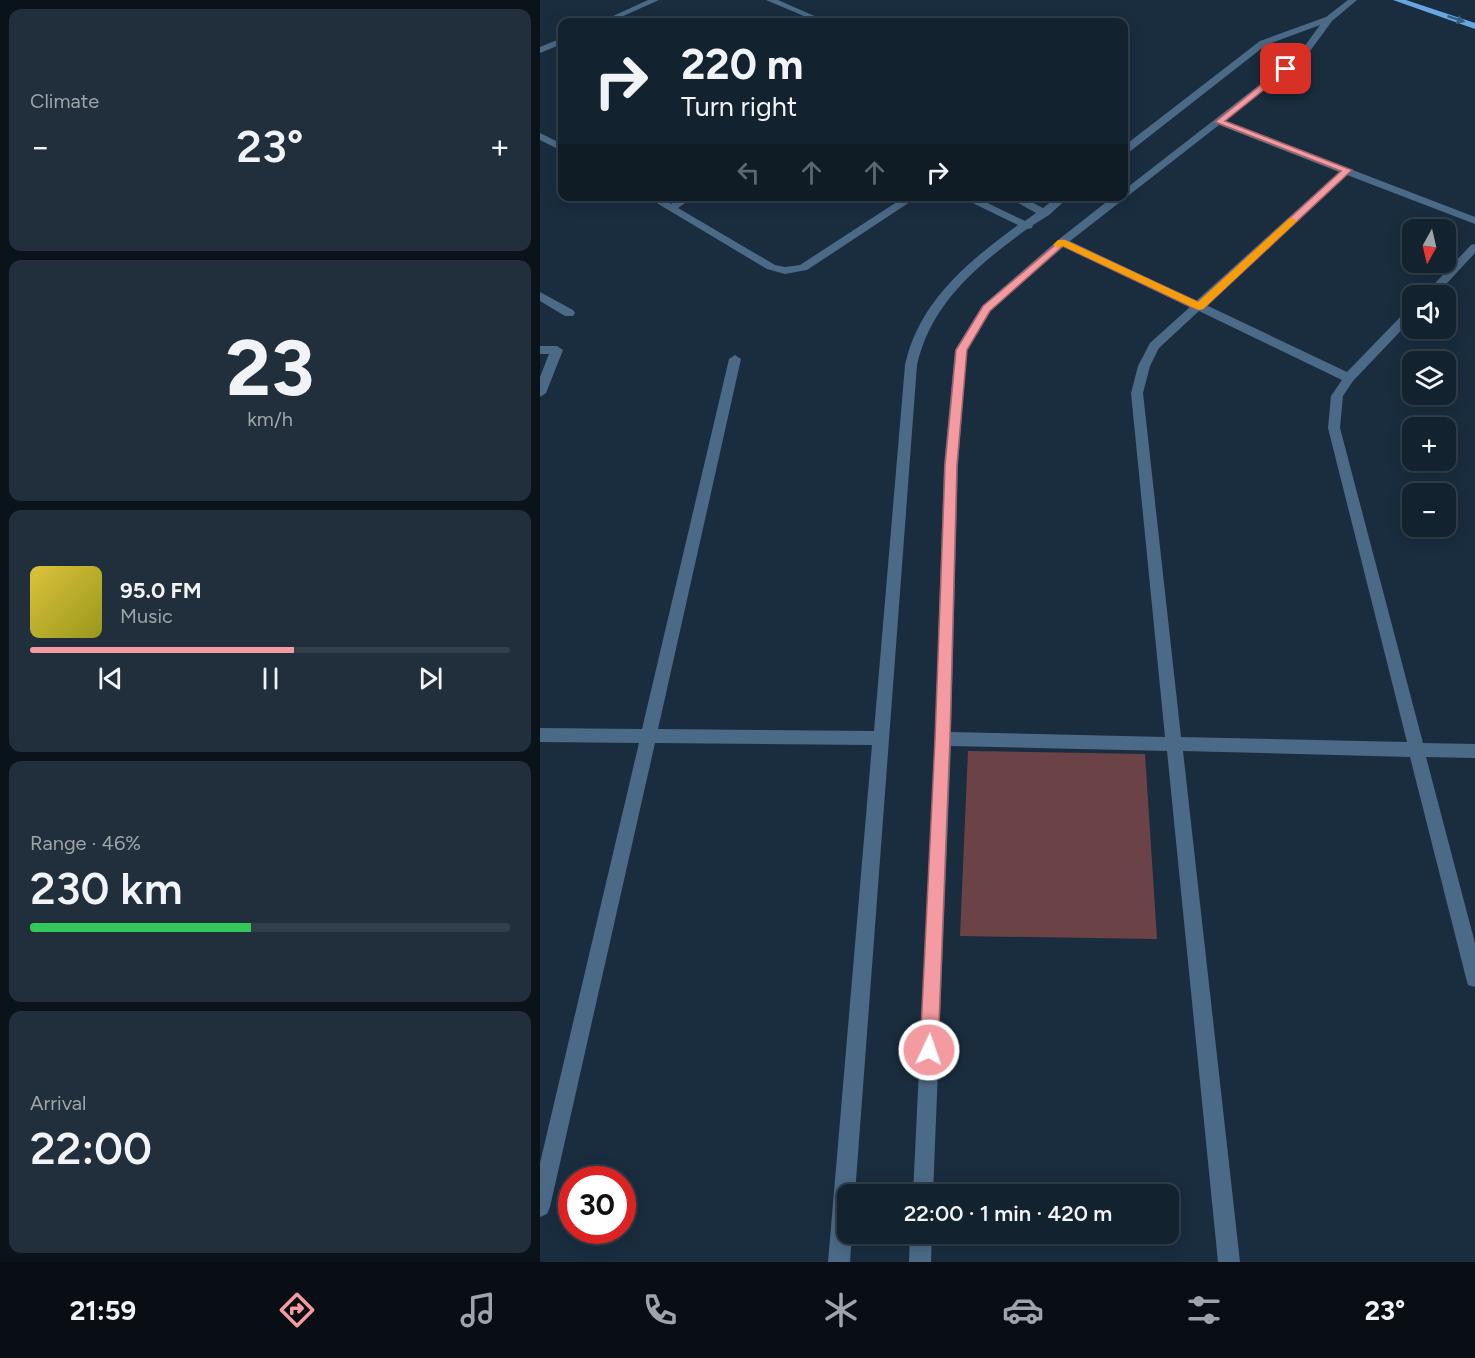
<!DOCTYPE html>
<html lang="en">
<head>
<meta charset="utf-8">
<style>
	:root { --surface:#13222f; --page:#202f3b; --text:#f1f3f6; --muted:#9da4aa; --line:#323f4b; --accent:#f49aa1 }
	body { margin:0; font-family:Figtree,sans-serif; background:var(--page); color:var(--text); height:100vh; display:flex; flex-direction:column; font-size:22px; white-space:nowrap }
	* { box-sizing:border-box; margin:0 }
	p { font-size:20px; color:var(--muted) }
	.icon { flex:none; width:33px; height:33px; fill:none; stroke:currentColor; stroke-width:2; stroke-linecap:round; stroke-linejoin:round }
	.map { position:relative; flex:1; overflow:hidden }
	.sheet { display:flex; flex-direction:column; gap:9px; padding:9px; background:#0a131a; width:540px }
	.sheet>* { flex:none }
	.top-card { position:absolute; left:18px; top:18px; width:570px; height:183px; border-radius:12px; box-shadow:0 3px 15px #0003,0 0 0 2px var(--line); background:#13222f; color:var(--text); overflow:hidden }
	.needle { width:39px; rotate:188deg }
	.tools { position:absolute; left:862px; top:219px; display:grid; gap:12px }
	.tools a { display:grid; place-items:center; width:54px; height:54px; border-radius:12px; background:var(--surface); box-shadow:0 3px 15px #0003,0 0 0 2px var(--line); font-size:30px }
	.speed { position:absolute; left:18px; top:1166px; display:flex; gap:12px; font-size:30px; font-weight:700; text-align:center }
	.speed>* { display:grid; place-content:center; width:78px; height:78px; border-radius:50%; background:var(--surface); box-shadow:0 3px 15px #0003,0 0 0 2px var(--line); line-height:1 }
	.speed .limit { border:9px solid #d22; background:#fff; color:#111 }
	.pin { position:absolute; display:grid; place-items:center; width:51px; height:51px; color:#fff; margin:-26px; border-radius:12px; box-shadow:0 3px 9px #0006 }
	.me { position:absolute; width:66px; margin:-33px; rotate:3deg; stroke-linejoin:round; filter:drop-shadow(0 0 4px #0008) }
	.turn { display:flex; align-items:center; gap:21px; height:126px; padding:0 24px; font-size:27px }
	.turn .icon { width:78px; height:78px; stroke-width:2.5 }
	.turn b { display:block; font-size:42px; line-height:51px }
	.lanes { display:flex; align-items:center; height:57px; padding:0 24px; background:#0003; justify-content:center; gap:30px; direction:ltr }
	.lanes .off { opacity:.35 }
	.big { font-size:45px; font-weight:600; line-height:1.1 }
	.sheet .widget { flex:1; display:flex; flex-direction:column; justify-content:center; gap:9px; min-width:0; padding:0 21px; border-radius:12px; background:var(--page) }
	.sheet .dial { align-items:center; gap:0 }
	.dial b { font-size:78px; line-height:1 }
	.song { display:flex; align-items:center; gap:18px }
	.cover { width:72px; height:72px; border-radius:9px; background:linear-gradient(135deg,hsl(50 70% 55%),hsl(60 70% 35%)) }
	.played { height:6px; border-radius:3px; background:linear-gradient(90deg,var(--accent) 55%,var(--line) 55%) }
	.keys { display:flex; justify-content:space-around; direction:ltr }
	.heat { display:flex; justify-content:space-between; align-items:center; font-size:33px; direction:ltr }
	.charge { height:9px; border-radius:4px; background:linear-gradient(90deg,#34c759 46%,var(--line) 0) }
	.trip { position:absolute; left:297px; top:1184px; width:342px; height:60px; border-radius:12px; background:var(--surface); box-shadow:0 3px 15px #0003,0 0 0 2px var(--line); font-weight:600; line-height:60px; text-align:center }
	.menu { display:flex; height:96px; justify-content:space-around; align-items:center; background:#080e13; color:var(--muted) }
	.menu .icon { width:42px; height:42px }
	.menu .selected { color:var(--accent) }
	.menu b { font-size:27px; color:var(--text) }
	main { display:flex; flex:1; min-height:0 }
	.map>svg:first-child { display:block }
</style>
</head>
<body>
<main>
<section class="sheet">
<div class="widget"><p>Climate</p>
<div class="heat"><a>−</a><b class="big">23°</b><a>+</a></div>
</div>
<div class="widget dial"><b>23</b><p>km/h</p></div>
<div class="widget">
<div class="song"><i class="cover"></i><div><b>95.0 FM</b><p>Music</p></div></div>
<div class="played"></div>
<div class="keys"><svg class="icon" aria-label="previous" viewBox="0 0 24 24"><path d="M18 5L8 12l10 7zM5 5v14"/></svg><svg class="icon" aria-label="pause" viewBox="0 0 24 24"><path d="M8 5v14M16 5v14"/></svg><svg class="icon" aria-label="next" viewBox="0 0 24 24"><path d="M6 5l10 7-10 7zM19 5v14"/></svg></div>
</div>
<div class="widget"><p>Range · 46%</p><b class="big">230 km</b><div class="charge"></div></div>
<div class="widget"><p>Arrival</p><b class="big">22:00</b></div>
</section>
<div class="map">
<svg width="935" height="1262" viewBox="0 0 935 1262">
	<rect width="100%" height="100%" fill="#192d3f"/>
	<path fill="#6b4346" d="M 428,751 L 605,754 L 617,939 L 420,936 Z"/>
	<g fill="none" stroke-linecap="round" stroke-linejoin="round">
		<path fill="#4b6a87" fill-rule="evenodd" d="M 108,0 L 119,0 L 70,22 L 60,22 Z
			M 226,0 L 238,0 L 288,22 L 278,22 Z
			M 808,0 L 817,0 L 792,21 L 765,58 L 685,121 L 935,217 L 935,224 L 807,175 L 666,305 L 807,372 L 869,308 L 873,307 L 873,318 L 813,381 L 803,396 L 800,428 L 883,743 L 935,744 L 935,758 L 886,757 L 935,943 L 935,987 L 928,985 L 926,978 L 870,757 L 643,751 L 700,1262 L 678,1262 L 627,751 L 411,746 L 393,1194 L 373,1194 L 395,739 L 404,465 L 415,350 L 442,306 L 518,240 L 574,196 L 584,196 L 584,190 L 759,54 L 780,25 L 726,45 L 588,153 L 584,154 L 584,146 L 720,41 L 786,17 ZM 679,125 L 799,172 L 656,301 L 530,241 ZM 523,247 L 650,307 L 610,343 L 598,366 L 591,393 L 625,737 L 411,732 L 418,465 L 427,350 L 450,311 ZM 659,311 L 802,380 L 791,396 L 788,428 L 867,742 L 641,737 L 603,393 L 610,366 L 619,348 Z
			M 22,38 L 22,44 L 0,53 L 0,47 Z
			M 0,133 L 22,144 L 22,151 L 0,140 Z
			M 105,196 L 118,196 L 131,204 L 142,196 L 155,196 L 138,208 L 235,265 L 245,267 L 260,265 L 366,196 L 379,196 L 267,270 L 245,274 L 227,269 Z
			M 418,196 L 433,196 L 485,221 L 496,213 L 466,196 L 480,196 L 503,208 L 518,196 L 530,196 L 509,215 L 493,225 L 492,228 L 487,229 C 438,265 391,303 377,365 L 315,1194 L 308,1194 L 308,1233 L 312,1233 L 310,1262 L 288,1262 L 332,745 L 115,743 L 10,1207 L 7,1214 L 0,1217 L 0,1163 L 99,743 L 0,742 L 0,728 L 102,729 L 189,359 L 195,355 L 201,359 L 118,729 L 334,731 L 365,365 C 379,301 428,262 478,225 Z
			M 935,244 L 935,253 L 895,296 L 883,296 L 931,245 Z
			M 0,292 L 33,310 L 35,313 L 33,316 L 25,316 L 0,301 Z
			M 0,346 L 17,346 L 23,350 L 6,393 L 0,397 L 0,377 L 9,354 L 0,354 Z
			M 370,1233 L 392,1233 L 391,1262 L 369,1262 Z"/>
		<path fill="#66a7e3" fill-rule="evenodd" d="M 853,0 L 866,0 L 935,23 L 935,29 Z"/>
	</g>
	<defs><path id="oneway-solid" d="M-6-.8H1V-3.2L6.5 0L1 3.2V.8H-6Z" transform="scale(1.5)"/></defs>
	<use fill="#375e83" href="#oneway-solid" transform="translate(916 19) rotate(18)"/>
	<path fill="#f49aa1" stroke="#9f6469" stroke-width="1.5" d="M 743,67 L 750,69 L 685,121 L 812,170 L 663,309 L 655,309 L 523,246 L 450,311 L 427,350 L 417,465 L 410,739 L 398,1050 L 395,1056 L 389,1059 L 383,1056 L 380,1050 L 395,739 L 405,465 L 416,350 L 443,306 L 522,239 L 658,302 L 801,171 L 675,122 Z"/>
	<path fill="#f59e0b" d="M 750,218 L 758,220 L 663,309 L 659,310 L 523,246 L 518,248 L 513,245 L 518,240 L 525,240 L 658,302 Z"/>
</svg>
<div class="tools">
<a><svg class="needle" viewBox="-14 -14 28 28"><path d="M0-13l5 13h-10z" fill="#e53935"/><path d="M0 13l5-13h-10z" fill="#9da4aa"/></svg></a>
<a><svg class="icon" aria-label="sound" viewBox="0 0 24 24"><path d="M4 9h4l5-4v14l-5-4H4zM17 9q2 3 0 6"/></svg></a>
<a><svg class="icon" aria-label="layers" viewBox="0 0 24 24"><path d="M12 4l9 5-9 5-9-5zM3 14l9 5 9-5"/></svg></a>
<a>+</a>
<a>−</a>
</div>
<div class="speed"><div class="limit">30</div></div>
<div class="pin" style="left:746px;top:69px;background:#d93025"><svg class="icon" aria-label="arrive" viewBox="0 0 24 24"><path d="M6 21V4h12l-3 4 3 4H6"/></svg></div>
<svg class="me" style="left:389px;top:1050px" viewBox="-20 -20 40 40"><circle r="17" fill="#f49aa1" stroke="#fff" stroke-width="3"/><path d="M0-11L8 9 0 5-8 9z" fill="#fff"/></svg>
<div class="trip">22:00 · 1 min · 420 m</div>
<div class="top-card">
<div class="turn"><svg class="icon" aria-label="right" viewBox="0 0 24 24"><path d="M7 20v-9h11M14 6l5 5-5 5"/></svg><div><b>220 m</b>Turn right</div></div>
<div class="lanes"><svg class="icon off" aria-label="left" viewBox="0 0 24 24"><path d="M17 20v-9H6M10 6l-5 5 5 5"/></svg><svg class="icon off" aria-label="ahead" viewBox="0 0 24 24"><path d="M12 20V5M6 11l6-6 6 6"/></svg><svg class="icon off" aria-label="ahead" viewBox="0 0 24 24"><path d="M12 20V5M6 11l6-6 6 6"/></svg><svg class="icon" aria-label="right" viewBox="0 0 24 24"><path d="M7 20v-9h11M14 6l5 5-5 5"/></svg></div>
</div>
</div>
</main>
<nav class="menu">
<b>21:59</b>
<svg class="icon selected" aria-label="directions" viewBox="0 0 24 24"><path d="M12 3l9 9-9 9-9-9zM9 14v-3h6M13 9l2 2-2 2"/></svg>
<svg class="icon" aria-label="music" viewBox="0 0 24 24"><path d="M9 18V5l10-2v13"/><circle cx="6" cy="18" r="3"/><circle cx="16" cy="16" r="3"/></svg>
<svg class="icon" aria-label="phone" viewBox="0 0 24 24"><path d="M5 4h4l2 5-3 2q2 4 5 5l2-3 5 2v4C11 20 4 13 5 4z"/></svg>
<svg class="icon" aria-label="climate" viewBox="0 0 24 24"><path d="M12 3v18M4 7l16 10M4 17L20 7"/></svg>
<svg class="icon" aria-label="car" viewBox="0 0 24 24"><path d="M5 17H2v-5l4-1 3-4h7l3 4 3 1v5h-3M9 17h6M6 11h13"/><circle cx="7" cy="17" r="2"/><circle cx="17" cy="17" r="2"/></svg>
<svg class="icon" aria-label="filters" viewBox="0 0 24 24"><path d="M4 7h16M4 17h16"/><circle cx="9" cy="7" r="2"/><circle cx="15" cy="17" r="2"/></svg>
<b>23°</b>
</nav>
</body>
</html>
